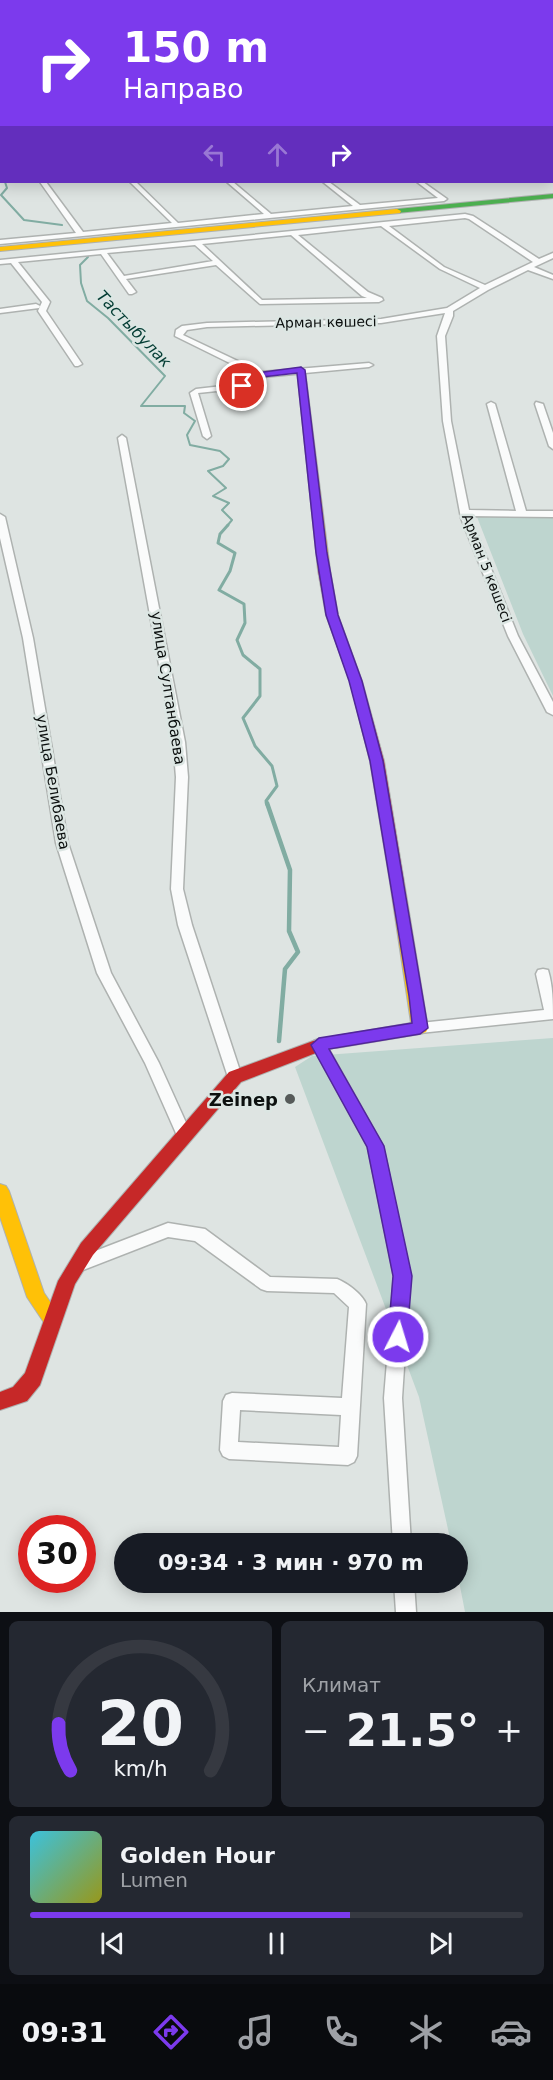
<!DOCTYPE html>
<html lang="ru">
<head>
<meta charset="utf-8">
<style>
	:root { --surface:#171b24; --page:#242831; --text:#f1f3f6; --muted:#9ea1a6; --line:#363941; --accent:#7c3aed }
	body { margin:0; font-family:"DejaVu Sans",sans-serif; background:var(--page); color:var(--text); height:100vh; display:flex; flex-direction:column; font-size:22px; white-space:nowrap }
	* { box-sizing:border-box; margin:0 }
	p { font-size:20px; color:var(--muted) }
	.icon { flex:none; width:33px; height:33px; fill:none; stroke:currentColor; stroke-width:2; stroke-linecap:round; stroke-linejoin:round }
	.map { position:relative; height:1612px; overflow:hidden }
	.sheet { display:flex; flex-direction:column; gap:9px; padding:9px; background:#0d0f14; flex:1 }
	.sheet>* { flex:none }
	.hud { position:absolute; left:0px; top:0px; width:554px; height:183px; box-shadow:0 3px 15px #0003; background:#7c3aed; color:#fff; overflow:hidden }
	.speed { position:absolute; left:18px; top:1515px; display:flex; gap:12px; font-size:30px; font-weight:700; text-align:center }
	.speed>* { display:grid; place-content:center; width:78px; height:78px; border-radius:50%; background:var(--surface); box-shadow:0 3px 15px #0003; line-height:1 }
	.speed .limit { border:9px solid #d22; background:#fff; color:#111 }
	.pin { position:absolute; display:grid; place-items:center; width:51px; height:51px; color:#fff; margin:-26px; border:3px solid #fff; border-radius:50%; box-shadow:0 2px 6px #0007 }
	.me { position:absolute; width:66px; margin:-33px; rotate:5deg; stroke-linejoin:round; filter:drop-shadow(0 0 4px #0008) }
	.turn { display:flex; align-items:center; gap:21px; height:126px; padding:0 24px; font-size:27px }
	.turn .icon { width:78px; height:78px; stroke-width:2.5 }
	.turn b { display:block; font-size:42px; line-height:51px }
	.lanes { display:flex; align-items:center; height:57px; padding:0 24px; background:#0003; justify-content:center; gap:30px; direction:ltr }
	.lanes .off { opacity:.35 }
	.big { font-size:45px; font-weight:600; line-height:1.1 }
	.sheet .card { flex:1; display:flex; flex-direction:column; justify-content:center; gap:9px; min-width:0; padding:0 21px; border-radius:9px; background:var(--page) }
	.sheet .dial { align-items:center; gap:0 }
	.dial svg { height:156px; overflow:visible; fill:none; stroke:var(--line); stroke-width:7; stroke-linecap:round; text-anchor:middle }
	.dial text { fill:var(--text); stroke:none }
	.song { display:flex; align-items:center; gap:18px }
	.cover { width:72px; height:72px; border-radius:9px; background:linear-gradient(135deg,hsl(190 70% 55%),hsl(60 70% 35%)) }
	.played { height:6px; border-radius:3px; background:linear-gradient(90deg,var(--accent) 65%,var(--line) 65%) }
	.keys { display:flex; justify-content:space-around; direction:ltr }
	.heat { display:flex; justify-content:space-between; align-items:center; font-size:33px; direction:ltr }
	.sheet .tiles { flex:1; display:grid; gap:9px; grid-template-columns:1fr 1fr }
	.card:last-child { grid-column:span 2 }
	.trip { position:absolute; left:114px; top:1533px; width:354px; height:60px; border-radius:30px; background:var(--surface); box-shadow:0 3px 15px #0003; font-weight:600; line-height:60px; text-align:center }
	.tab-bar { display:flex; height:96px; justify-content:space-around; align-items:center; background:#090b0e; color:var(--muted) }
	.tab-bar .icon { width:42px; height:42px }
	.tab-bar .active { color:var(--accent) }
	.tab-bar b { font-size:27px; color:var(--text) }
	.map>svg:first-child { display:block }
</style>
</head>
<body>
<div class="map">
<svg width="553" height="1612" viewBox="0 0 553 1612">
	<rect width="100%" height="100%" fill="#dee4e2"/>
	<path fill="#bed5cf" d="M 477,517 L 553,517 L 553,696 L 523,634 Z
		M 553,1038 L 553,1612 L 465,1612 L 458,1576 L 458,1544 L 451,1543 L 419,1397 L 295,1067 L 312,1056 Z"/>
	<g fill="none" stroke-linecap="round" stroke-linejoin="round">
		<path stroke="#81aca2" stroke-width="1.5" d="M 5,2 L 7,0
			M 0,7 L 2,5"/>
		<path stroke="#81aca2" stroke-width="2" d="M 5,182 L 7,188 L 1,195 L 24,220 L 62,225
			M 88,257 L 80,265 L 81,283 L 87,301 L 108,318 L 165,376 L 141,406 L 185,406 L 184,413 L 195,421 L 187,435 L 190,445 L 220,451 L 229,459 L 223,466 L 208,471 L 226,488 L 213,496 L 229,503 L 222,510 L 232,520 L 227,526"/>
		<path stroke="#81aca2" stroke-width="3" d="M 228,525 L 220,534 L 218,543 L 235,553 L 230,571 L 219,590 L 244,604 L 245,623 L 237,640 L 243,655 L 260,669 L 260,696 L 243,718 L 255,746 L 272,766 L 277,786 L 266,801 L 267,805"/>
		<path stroke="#81aca2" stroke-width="4.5" d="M 267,803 L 290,870 L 289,931 L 298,952 L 285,969 L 279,1041"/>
		<g stroke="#aeb2b0" stroke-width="3">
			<path id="street" d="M 100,0 L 105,0 L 106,2 L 101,2 Z
				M 168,0 L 173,0 L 174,2 L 169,2 Z
				M 249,0 L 254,0 L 255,2 L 250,2 Z
				M 336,0 L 343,2 L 337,2 Z
				M 417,0 L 424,2 L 418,2 Z
				M 552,21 L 553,21 L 553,23 L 552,23 Z
				M 552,69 L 553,70 L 553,74 L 552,73 Z
				M 0,89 L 2,90 L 2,97 L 0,96 Z
				M 552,113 L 553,114 L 553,118 L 552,117 Z
				M 552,138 L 553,138 L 553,142 L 552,142 Z
				M 40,182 L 46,182 L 83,232 L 172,223 L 130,182 L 136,182 L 178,223 L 264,214 L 227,182 L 233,182 L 271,214 L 353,206 L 323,182 L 329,182 L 360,205 L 438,198 L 417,182 L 423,182 L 447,199 L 444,201 L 0,244 L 0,240 L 76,233 Z
				M 465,214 L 473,216 L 539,259 L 553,253 L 553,258 L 534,267 L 553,275 L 553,279 L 528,270 L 488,290 L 453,311 L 453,316 L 445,336 L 451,421 L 469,510 L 516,511 L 487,404 L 491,402 L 495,404 L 526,511 L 553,511 L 553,517 L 470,516 L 518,636 L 553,702 L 553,715 L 547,712 L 508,636 L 461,518 L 443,421 L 437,336 L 445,313 L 381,323 L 207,327 L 187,330 L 183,335 L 261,372 L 369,363 L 373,365 L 369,367 L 262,377 L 245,388 L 198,393 L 211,436 L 207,439 L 203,436 L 190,393 L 196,389 L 240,384 L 254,375 L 175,336 L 176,330 L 182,326 L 207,323 L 381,319 L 447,308 L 480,288 L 440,269 L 381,226 L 298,235 L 368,292 L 382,298 L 383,300 L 379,302 L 260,304 L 216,265 L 126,279 L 136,292 L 132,294 L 129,294 L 101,254 L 18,262 L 50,302 L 46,311 L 82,364 L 78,366 L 75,366 L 38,311 L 42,302 L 11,263 L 0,264 L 0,260 ZM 465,218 L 469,219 L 533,262 L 485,285 L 444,267 L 389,226 ZM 291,235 L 362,296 L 367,298 L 262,300 L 202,244 ZM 195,245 L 213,261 L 124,276 L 107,253 Z
				M 36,304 L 40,306 L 39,308 L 0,313 L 0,309 Z
				M 536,402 L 543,404 L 553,433 L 553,449 L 549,446 L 535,404 Z
				M 122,435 L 126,438 L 185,742 L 188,777 L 183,889 L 192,925 L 242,1077 L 240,1081 L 235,1083 L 230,1081 L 228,1077 L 178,925 L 171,889 L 176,777 L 173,742 L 118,438 Z
				M 0,514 L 5,517 L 33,638 L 68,843 L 111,973 L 159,1063 L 192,1136 L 189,1140 L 184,1142 L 179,1140 L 145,1063 L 97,973 L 56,843 L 23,638 L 0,538 Z
				M 543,969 L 548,970 C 553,986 553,1003 553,1019 L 420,1033 L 415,1032 L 413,1028 L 415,1024 L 420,1023 L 544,1010 L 536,974 L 538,970 Z
				M 319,1039 L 324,1041 L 383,1146 L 410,1276 L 402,1398 L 411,1544 L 393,1544 L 384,1398 L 394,1276 L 368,1147 L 312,1045 L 314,1041 Z
				M 168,1223 L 205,1229 L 270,1277 L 337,1279 C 347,1283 362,1294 366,1304 L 357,1456 L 354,1462 L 348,1465 L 229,1459 L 223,1456 L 220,1450 L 223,1401 L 226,1395 L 232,1393 L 342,1398 L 349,1307 L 334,1293 L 267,1291 L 261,1289 L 195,1241 L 168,1237 L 78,1272 L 72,1270 L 70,1265 L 72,1260 ZM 240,1410 L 341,1415 L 339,1447 L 238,1442 Z
				M 394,1582 L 414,1582 L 416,1612 L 396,1612 Z"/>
		</g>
		<g stroke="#aeb2b0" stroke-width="2">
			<path id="fast" d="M 484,0 L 490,0 L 492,2 L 486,2 Z
				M 0,85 L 2,85 L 2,89 L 0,89 Z
				M 553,194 L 553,198 L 397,213 L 393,211 L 397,209 Z"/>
		</g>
		<g stroke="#aeb2b0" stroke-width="2">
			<path id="slow" d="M 552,30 L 553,30 L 553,34 L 552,34 Z
				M 397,209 L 401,211 L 400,213 L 0,251 L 0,247 Z
				M 301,367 L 305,370 L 330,570 L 324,573 L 318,570 L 297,370 Z
				M 397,877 L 402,878 L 404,882 L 428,1028 L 426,1032 L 420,1034 L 336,1048 L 330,1046 L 328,1042 L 330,1038 L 336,1036 L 411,1023 L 390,882 L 392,878 Z
				M 0,1184 L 6,1186 L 9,1191 L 44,1293 L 61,1318 L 59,1324 L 52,1327 L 45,1324 L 27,1297 L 0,1217 Z"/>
		</g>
		<g stroke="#aeb2b0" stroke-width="2">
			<path id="jam" d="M 324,567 L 330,570 L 338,615 L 362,681 L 384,761 L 404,882 L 402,886 L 392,886 L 390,882 L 370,761 L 350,681 L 326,615 L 318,570 Z
				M 336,1036 L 342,1038 L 344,1042 L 342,1046 L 321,1051 L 241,1082 L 93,1255 L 75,1284 L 40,1385 L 27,1401 L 0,1410 L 0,1392 L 13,1387 L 25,1373 L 58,1281 L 81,1243 L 229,1072 L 313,1041 Z"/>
		</g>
		<use href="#street" fill="#fafbfb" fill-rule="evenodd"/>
		<use href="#fast" fill="#4caf50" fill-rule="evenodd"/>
		<use href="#slow" fill="#ffc107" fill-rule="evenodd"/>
		<use href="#jam" fill="#c62828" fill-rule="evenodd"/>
	</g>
	<path fill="#7c3aed" stroke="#51269a" stroke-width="1.5" d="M 301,367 L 305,370 L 327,553 L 338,615 L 362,681 L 383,761 L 428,1028 L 420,1034 L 329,1049 L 384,1146 L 412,1276 L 407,1337 L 404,1343 L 398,1346 L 391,1343 L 388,1337 L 393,1276 L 367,1147 L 311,1045 L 319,1038 L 412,1023 L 409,996 L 370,761 L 349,681 L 326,615 L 316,553 L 297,373 L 262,377 L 242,388 L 238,386 L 256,373 Z"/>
	<circle fill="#565a59" stroke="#dce6e3" stroke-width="2" cx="290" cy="1099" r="6"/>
	<g text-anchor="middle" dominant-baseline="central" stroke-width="5" stroke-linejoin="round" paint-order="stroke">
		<g font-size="14" fill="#0c100f" stroke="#dce6e3">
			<text transform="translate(326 322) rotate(-1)">Арман көшесі</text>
			<text transform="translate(487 568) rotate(69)">Арман 5 көшесі</text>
		</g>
		<g font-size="15" fill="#0c100f" stroke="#dce6e3">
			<text transform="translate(168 688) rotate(81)">улица Султанбаева</text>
			<text transform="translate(53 782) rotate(80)">улица Белибаева</text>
		</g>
		<g font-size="16" font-style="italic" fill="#043d34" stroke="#dce6e3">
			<text transform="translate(134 329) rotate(46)">Тастыбулак</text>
		</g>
		<g font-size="18" font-weight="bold" fill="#0c100f" stroke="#dce6e3" text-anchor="end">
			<text x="278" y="1099">Zeinep</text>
		</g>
	</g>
</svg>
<div class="speed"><div class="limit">30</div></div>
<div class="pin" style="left:242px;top:386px;background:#d93025"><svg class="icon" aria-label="arrive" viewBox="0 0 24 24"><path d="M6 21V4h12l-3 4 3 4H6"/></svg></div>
<svg class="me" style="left:398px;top:1337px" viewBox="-20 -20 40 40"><circle r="17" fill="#7c3aed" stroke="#fff" stroke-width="3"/><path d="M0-11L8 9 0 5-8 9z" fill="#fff"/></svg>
<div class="trip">09:34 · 3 мин · 970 m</div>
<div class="hud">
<div class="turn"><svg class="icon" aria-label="right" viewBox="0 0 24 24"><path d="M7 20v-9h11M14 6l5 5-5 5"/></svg><div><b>150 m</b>Направо</div></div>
<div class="lanes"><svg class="icon off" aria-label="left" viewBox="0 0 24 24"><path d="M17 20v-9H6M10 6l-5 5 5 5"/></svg><svg class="icon off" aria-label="ahead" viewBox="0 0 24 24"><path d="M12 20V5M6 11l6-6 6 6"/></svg><svg class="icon" aria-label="right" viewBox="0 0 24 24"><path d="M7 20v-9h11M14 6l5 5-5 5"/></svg></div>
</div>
</div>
<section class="sheet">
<div class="tiles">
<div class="card dial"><svg viewBox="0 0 100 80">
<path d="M14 69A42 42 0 1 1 86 69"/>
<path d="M14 69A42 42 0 0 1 8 45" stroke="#7c3aed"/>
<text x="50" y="56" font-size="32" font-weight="700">20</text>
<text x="50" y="72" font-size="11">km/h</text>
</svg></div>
<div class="card"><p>Климат</p>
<div class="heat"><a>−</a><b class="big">21.5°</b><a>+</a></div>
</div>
<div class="card">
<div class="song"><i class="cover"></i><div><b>Golden Hour</b><p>Lumen</p></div></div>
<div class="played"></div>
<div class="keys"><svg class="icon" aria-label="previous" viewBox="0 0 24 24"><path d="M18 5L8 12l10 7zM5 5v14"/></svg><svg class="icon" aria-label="pause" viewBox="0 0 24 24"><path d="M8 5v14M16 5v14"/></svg><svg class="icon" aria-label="next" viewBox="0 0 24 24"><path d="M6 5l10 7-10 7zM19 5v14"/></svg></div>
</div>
</div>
</section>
<nav class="tab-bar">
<b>09:31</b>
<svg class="icon active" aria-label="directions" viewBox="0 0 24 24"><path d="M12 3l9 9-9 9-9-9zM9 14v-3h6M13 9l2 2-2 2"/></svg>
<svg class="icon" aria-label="music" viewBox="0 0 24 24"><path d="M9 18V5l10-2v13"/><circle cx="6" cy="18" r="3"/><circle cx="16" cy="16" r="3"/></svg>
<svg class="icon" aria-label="phone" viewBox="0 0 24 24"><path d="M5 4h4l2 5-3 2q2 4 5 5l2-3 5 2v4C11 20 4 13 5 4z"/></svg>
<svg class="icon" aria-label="climate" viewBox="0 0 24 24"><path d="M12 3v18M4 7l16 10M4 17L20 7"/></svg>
<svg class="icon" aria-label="car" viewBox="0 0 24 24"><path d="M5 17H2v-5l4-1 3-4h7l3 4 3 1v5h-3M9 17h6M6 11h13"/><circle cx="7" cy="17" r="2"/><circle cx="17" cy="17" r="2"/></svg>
</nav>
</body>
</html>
